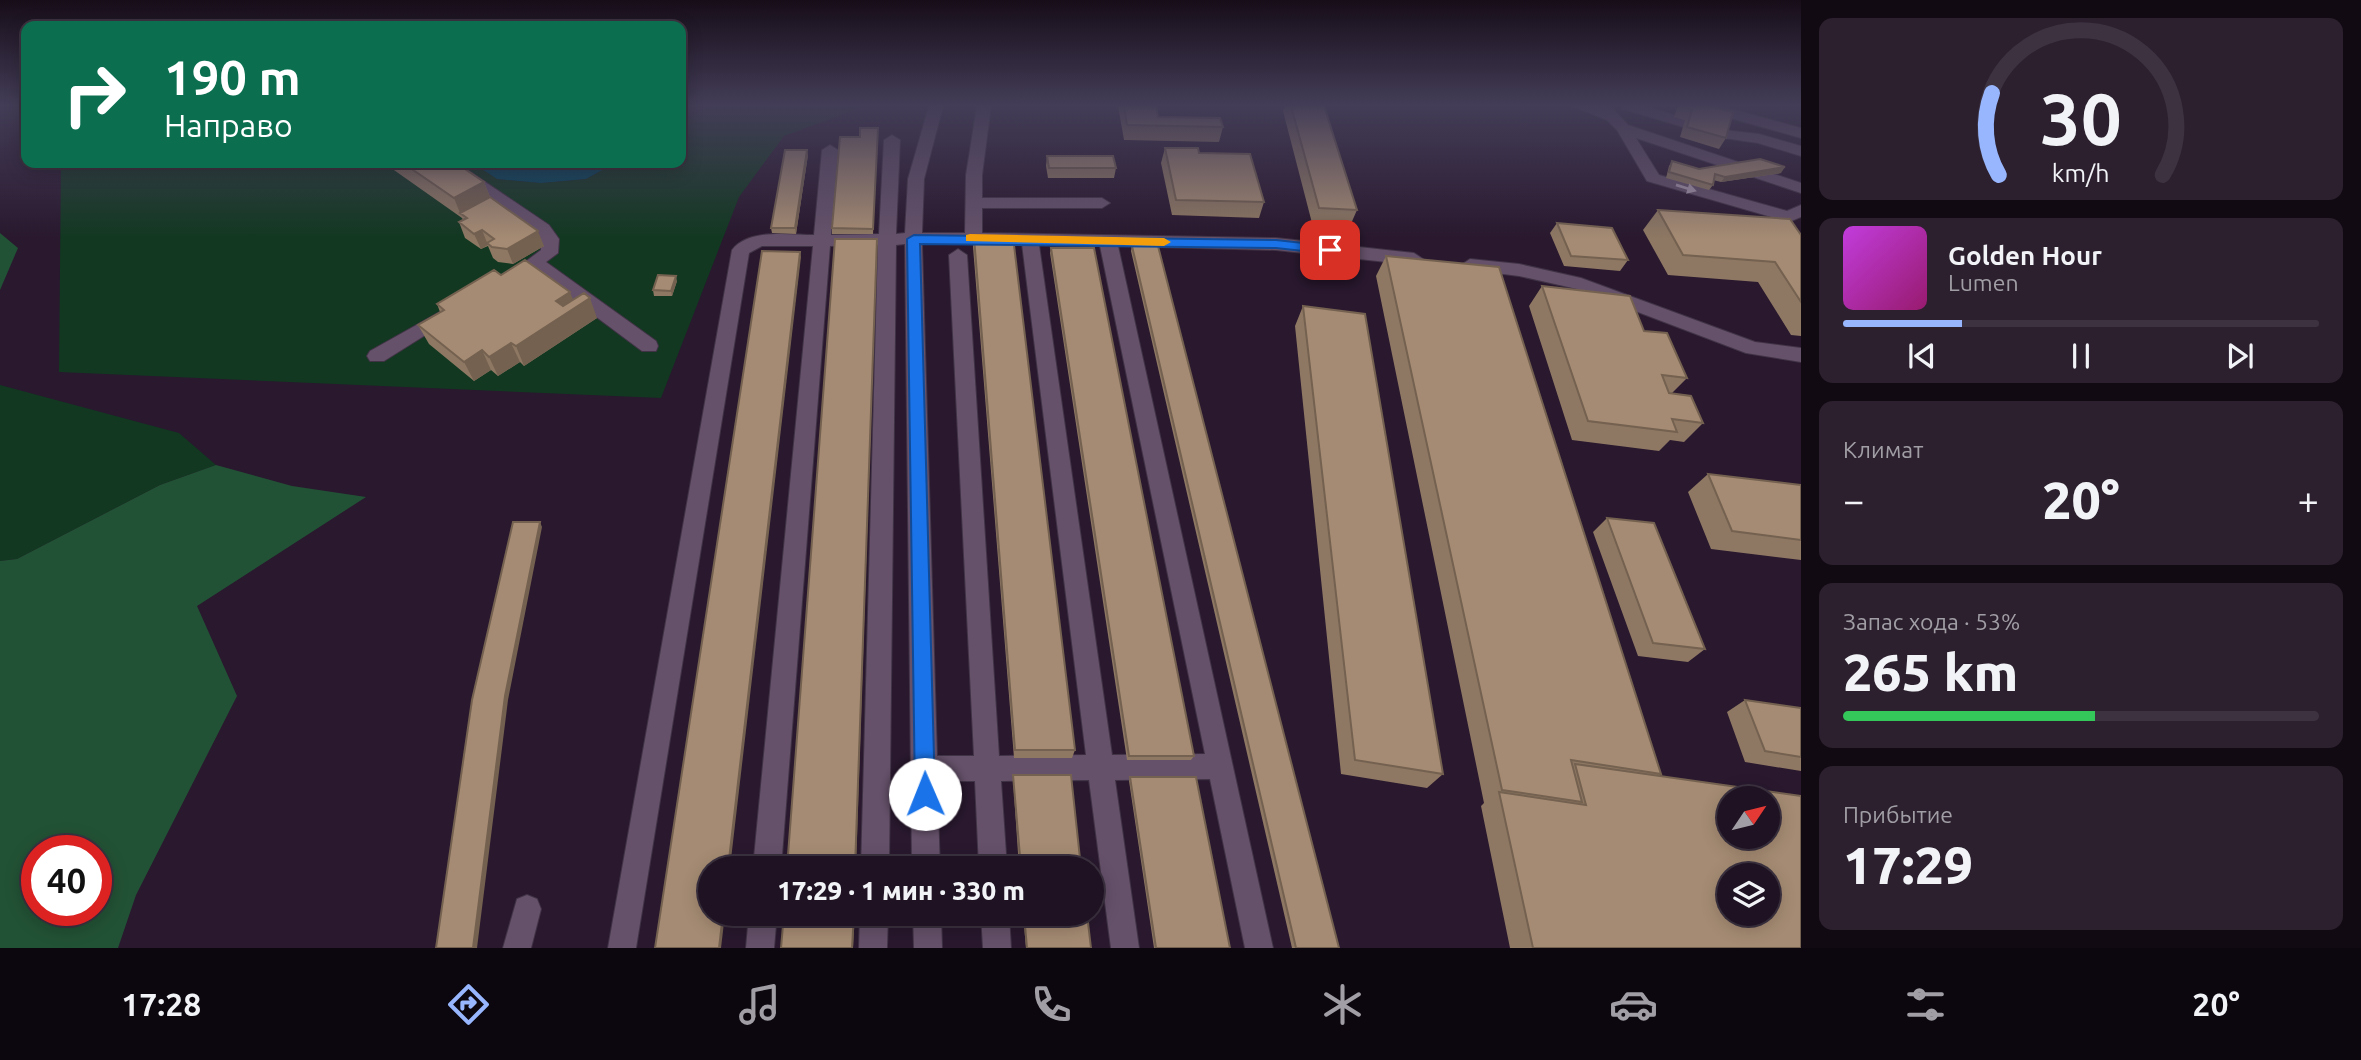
<!DOCTYPE html>
<html lang="ru">
<head>
<meta charset="utf-8">
<style>
	:root { --surface:#1f1222; --page:#2c202f; --text:#f1f3f6; --muted:#a19ea5; --line:#3c3240; --accent:#97b6fd }
	body { margin:0; font-family:Ubuntu,sans-serif; background:var(--page); color:var(--text); height:100vh; display:flex; flex-direction:column; font-size:26px; white-space:nowrap }
	* { box-sizing:border-box; margin:0 }
	p { font-size:23px; color:var(--muted) }
	.icon { flex:none; width:38px; height:38px; fill:none; stroke:currentColor; stroke-width:2; stroke-linecap:round; stroke-linejoin:round }
	.map { position:relative; flex:1; overflow:hidden }
	.drawer { display:flex; flex-direction:column; gap:18px; padding:18px; background:#110a13; width:560px }
	.drawer>* { flex:none }
	.guide { position:absolute; left:21px; top:21px; width:665px; height:147px; border-radius:14px; box-shadow:0 4px 18px #0003,0 0 0 2px var(--line); background:#0b6e4f; color:#fff; overflow:hidden }
	.needle { width:46px; rotate:55deg }
	.controls { position:absolute; left:1717px; top:786px; display:grid; gap:14px }
	.controls a { display:grid; place-items:center; width:63px; height:63px; border-radius:50%; background:var(--surface); box-shadow:0 4px 18px #0003,0 0 0 2px var(--line); font-size:35px }
	.speed { position:absolute; left:21px; top:835px; display:flex; gap:14px; font-size:35px; font-weight:700; text-align:center }
	.speed>* { display:grid; place-content:center; width:91px; height:91px; border-radius:50%; background:var(--surface); box-shadow:0 4px 18px #0003,0 0 0 2px var(--line); line-height:1 }
	.speed .limit { border:10px solid #d22; background:#fff; color:#111 }
	.pin { position:absolute; display:grid; place-items:center; width:60px; height:60px; color:#fff; margin:-30px; border-radius:14px; box-shadow:0 4px 10px #0006 }
	.me { position:absolute; width:77px; margin:-38px; rotate:359deg; stroke-linejoin:round; filter:drop-shadow(0 0 5px #0008) }
	.turn { display:flex; align-items:center; gap:24px; height:147px; padding:0 28px; font-size:32px }
	.turn .icon { width:91px; height:91px; stroke-width:2.5 }
	.turn b { display:block; font-size:49px; line-height:60px }
	.big { font-size:52px; font-weight:800; line-height:1.1 }
	.drawer .card { flex:1; display:flex; flex-direction:column; justify-content:center; gap:10px; min-width:0; padding:0 24px; border-radius:14px; background:var(--page) }
	.drawer .dial { align-items:center; gap:0 }
	.dial svg { height:182px; overflow:visible; fill:none; stroke:var(--line); stroke-width:7; stroke-linecap:round; text-anchor:middle }
	.dial text { fill:var(--text); stroke:none }
	.song { display:flex; align-items:center; gap:21px }
	.cover { width:84px; height:84px; border-radius:10px; background:linear-gradient(135deg,hsl(290 70% 55%),hsl(320 70% 35%)) }
	.played { height:7px; border-radius:4px; background:linear-gradient(90deg,var(--accent) 25%,var(--line) 25%) }
	.keys { display:flex; justify-content:space-around; direction:ltr }
	.heat { display:flex; justify-content:space-between; align-items:center; font-size:38px; direction:ltr }
	.charge { height:10px; border-radius:5px; background:linear-gradient(90deg,#34c759 53%,var(--line) 0) }
	.trip { position:absolute; left:698px; top:856px; width:406px; height:70px; border-radius:35px; background:var(--surface); box-shadow:0 4px 18px #0003,0 0 0 2px var(--line); font-weight:800; line-height:70px; text-align:center }
	.dock { display:flex; height:112px; justify-content:space-around; align-items:center; background:#0c070e; color:var(--muted) }
	.dock .icon { width:49px; height:49px }
	.dock .selected { color:var(--accent) }
	.dock b { font-size:32px; color:var(--text) }
	main { display:flex; flex:1; min-height:0 }
	.map>svg:first-child { display:block }
</style>
</head>
<body>
<main>
<div class="map">
<svg width="1801" height="948" viewBox="0 0 1801 948">
	<rect width="100%" height="100%" fill="#29182e"/>
	<path fill="#123821" d="M 708,106 L 865,106 L 784,136 L 739,197 L 661,398 L 59,372 L 61,163 L 473,163 L 497,179 L 541,183 L 586,179 L 615,163 L 681,163 L 681,123 Z
		M 0,385 L 179,433 L 216,465 L 160,485 L 17,559 L 0,561 Z"/>
	<path fill="#225235" fill-rule="evenodd" d="M 0,233 L 18,248 L 0,290 Z
		M 216,465 L 292,486 L 366,497 L 197,606 L 237,696 L 136,895 L 118,948 L 0,948 L 0,561 L 17,559 L 160,485 ZM 37,850 L 96,850 L 96,910 L 37,910 Z"/>
	<path fill="#00475c" d="M 473,163 L 615,163 L 586,179 L 541,183 L 497,179 Z"/>
	<g fill="none" stroke-linecap="round" stroke-linejoin="round">
		<g stroke="#413346" stroke-width="2">
			<path id="minor" d="M 929,106 L 943,106 L 924,179 L 922,233 L 965,233 L 966,175 L 977,106 L 991,106 L 982,175 L 982,198 L 1102,198 L 1110,203 L 1102,208 L 982,208 L 982,233 L 1276,238 L 1414,253 L 1423,259 L 1414,265 L 1276,250 L 1118,246 L 1273,948 L 1245,948 L 1210,779 L 1115,780 L 1139,948 L 1111,948 L 1089,780 L 1001,781 L 1007,868 L 979,868 L 975,781 L 937,781 L 940,868 L 912,868 L 905,244 L 896,245 L 889,868 L 861,868 L 878,245 L 830,246 L 781,868 L 753,868 L 813,246 L 762,246 L 749,253 L 636,948 L 608,948 L 732,250 C 749,228 790,235 814,235 L 822,150 L 830,145 L 838,150 L 831,235 L 879,234 L 884,140 L 892,135 L 900,140 L 896,234 L 905,233 L 908,179 ZM 973,243 L 1022,244 L 1086,755 L 999,756 L 967,255 L 958,249 L 949,255 L 974,756 L 937,756 L 922,244 ZM 1039,245 L 1100,246 L 1205,754 L 1112,755 Z
				M 1572,106 L 1610,106 L 1628,125 L 1801,183 L 1801,193 L 1636,138 L 1659,175 L 1787,211 L 1801,205 L 1801,217 L 1789,222 L 1647,181 L 1617,130 L 1607,120 Z
				M 1621,106 L 1644,106 L 1724,130 L 1759,134 L 1801,146 L 1801,156 L 1758,143 L 1717,137 L 1623,109 Z
				M 1696,106 L 1720,106 L 1801,128 L 1801,138 L 1698,109 Z
				M 439,163 L 457,163 L 549,225 L 559,239 L 558,253 L 546,262 L 656,341 L 658,346 L 656,351 L 642,351 L 528,266 L 525,262 L 541,250 L 541,239 L 537,233 Z
				M 1470,259 L 1519,264 L 1581,278 L 1755,342 L 1801,348 L 1801,362 L 1746,353 L 1577,289 L 1519,276 L 1464,269 L 1461,265 Z
				M 445,309 L 451,311 L 454,315 L 451,319 L 384,361 L 370,361 L 367,356 L 370,351 Z
				M 527,895 L 537,899 L 541,909 L 531,948 L 503,948 L 517,899 Z
				M 749,914 L 777,914 L 774,948 L 746,948 Z
				M 860,914 L 888,914 L 887,948 L 859,948 Z
				M 913,914 L 941,914 L 942,948 L 914,948 Z
				M 981,914 L 1009,914 L 1011,948 L 983,948 Z"/>
		</g>
		<use href="#minor" fill="#65516a" fill-rule="evenodd"/>
	</g>
	<path fill="#8e7863" d="M 1118,106 L 1156,106 L 1158,117 L 1223,127 L 1219,142 L 1124,140 Z
		M 1285,106 L 1324,106 L 1357,210 L 1350,226 L 1312,223 L 1283,111 Z
		M 1678,106 L 1711,106 L 1726,138 L 1719,149 L 1680,137 L 1685,120 L 1674,117 Z
		M 878,128 L 873,234 L 832,234 L 832,228 Z
		M 1165,148 L 1199,153 L 1264,202 L 1259,218 L 1172,215 L 1161,163 Z
		M 808,155 L 796,234 L 772,233 L 771,228 Z
		M 1047,156 L 1116,168 L 1114,178 L 1048,178 L 1046,166 Z
		M 1672,161 L 1699,169 L 1781,173 L 1721,182 L 1713,180 L 1713,185 L 1709,190 L 1666,178 L 1669,166 Z
		M 384,163 L 456,163 L 484,182 L 490,197 L 544,246 L 513,264 L 498,262 L 493,258 L 488,246 L 481,249 L 465,238 L 459,222 L 463,220 L 462,218 Z
		M 1658,210 L 1801,235 L 1801,336 L 1791,335 L 1758,282 L 1668,275 L 1643,230 Z
		M 1557,223 L 1628,260 L 1620,271 L 1564,266 L 1550,233 Z
		M 974,237 L 1075,750 L 1072,758 L 1014,758 L 973,247 Z
		M 1132,246 L 1339,948 L 1292,948 L 1131,251 Z
		M 1051,248 L 1194,756 L 1191,760 L 1127,760 L 1050,253 Z
		M 1386,256 L 1661,774 L 1658,776 L 1801,948 L 1510,948 L 1481,806 L 1484,803 L 1376,276 Z
		M 677,281 L 672,296 L 654,296 L 653,290 Z
		M 1542,286 L 1644,331 L 1687,378 L 1672,393 L 1703,423 L 1684,442 L 1670,440 L 1659,451 L 1572,440 L 1529,306 Z
		M 573,300 L 597,318 L 524,366 L 520,362 L 498,376 L 491,370 L 474,381 L 429,344 L 418,325 L 440,312 L 437,304 Z
		M 1303,306 L 1443,774 L 1427,788 L 1341,774 L 1295,326 Z
		M 1708,474 L 1801,485 L 1801,560 L 1711,549 L 1688,492 Z
		M 1607,518 L 1705,649 L 1688,662 L 1638,656 L 1593,532 Z
		M 1745,700 L 1801,708 L 1801,771 L 1745,762 L 1727,712 Z
		M 1013,775 L 1081,868 L 1019,868 L 1013,779 Z
		M 1130,777 L 1230,948 L 1154,948 L 1129,781 Z
		M 1023,914 L 1087,914 L 1091,948 L 1026,948 Z"/>
	<path fill="#746150" d="M 807,150 L 808,155 L 796,234 L 795,228 Z
		M 1785,167 L 1781,173 L 1721,182 L 1725,177 Z
		M 484,182 L 492,202 L 460,213 L 454,198 Z
		M 482,230 L 488,245 L 481,249 L 474,234 Z
		M 538,231 L 544,246 L 513,264 L 507,249 Z
		M 877,239 L 856,868 L 855,868 Z
		M 800,252 L 801,257 L 730,868 L 728,868 Z
		M 676,276 L 677,281 L 672,296 L 671,291 Z
		M 570,292 L 576,307 L 590,298 L 597,318 L 524,366 L 516,346 L 556,301 Z
		M 511,343 L 520,362 L 498,376 L 489,357 Z
		M 482,350 L 491,370 L 474,381 L 464,362 Z
		M 540,522 L 542,527 L 508,700 L 477,948 L 473,948 L 505,696 Z
		M 723,914 L 725,914 L 721,948 L 719,948 Z
		M 854,914 L 855,914 L 853,948 L 852,948 Z"/>
	<path fill="#a58b73" stroke="#746150" stroke-width="2" fill-rule="evenodd" d="M 1124,106 L 1156,106 L 1158,117 L 1220,118 L 1223,127 L 1127,125 Z
		M 1291,106 L 1324,106 L 1357,210 L 1319,208 Z
		M 1681,106 L 1711,106 L 1733,112 L 1726,138 L 1687,127 L 1692,110 Z
		M 860,128 L 878,128 L 873,229 L 832,228 L 840,137 L 860,137 Z
		M 1165,148 L 1198,148 L 1199,153 L 1250,154 L 1264,202 L 1176,200 Z
		M 785,150 L 807,150 L 795,228 L 771,228 Z
		M 1047,156 L 1113,156 L 1116,168 L 1049,168 Z
		M 1760,159 L 1785,167 L 1725,177 L 1715,174 L 1713,185 L 1669,172 L 1672,161 L 1699,169 Z
		M 403,163 L 456,163 L 484,182 L 454,198 Z
		M 490,197 L 538,231 L 507,249 L 492,247 L 487,243 L 494,239 L 482,230 L 474,234 L 459,222 L 467,218 L 460,213 Z
		M 1658,210 L 1790,219 L 1801,235 L 1801,302 L 1775,262 L 1683,255 Z
		M 1557,223 L 1612,228 L 1628,260 L 1571,256 Z
		M 974,237 L 1013,237 L 1075,750 L 1015,750 Z
		M 835,239 L 877,239 L 855,868 L 787,868 Z
		M 1132,246 L 1158,246 L 1339,948 L 1296,948 Z
		M 1051,248 L 1094,248 L 1194,756 L 1129,756 Z
		M 762,251 L 800,252 L 728,868 L 710,868 L 710,914 L 723,914 L 719,948 L 655,948 Z
		M 1386,256 L 1499,267 L 1661,774 L 1571,760 L 1582,802 L 1502,790 Z
		M 525,260 L 570,292 L 556,301 L 563,306 L 584,293 L 590,298 L 516,346 L 511,343 L 489,357 L 482,350 L 464,362 L 418,325 L 444,310 L 437,304 L 494,270 L 501,275 Z
		M 658,275 L 676,276 L 671,291 L 653,290 Z
		M 1542,286 L 1630,296 L 1644,331 L 1667,333 L 1687,378 L 1662,375 L 1669,393 L 1691,396 L 1703,423 L 1672,419 L 1677,432 L 1588,421 Z
		M 1303,306 L 1365,314 L 1443,774 L 1355,760 Z
		M 1708,474 L 1801,485 L 1801,540 L 1732,531 Z
		M 1607,518 L 1654,523 L 1705,649 L 1653,643 Z
		M 513,522 L 540,522 L 505,696 L 473,948 L 436,948 L 472,700 Z
		M 1745,700 L 1801,708 L 1801,757 L 1765,751 Z
		M 1575,764 L 1801,796 L 1801,948 L 1533,948 L 1499,792 L 1586,805 ZM 1729,798 L 1768,798 L 1768,836 L 1729,836 ZM 1729,875 L 1768,875 L 1768,914 L 1729,914 Z
		M 1013,775 L 1071,775 L 1081,868 L 1021,868 Z
		M 1130,777 L 1196,777 L 1230,948 L 1156,948 Z
		M 784,914 L 854,914 L 852,948 L 781,948 Z
		M 1024,914 L 1087,914 L 1091,948 L 1027,948 Z"/>
	<defs><path id="oneway-solid" d="M-6-.8H1V-3.2L6.5 0L1 3.2V.8H-6Z" transform="scale(1.75)"/></defs>
	<use fill="#ab9bae" href="#oneway-solid" transform="translate(1686 188) rotate(17)"/>
	<linearGradient id="sky" x2="0" y2="1"><stop stop-color="#170d19"/><stop offset="0.44" stop-color="#433d57"/><stop offset="1" stop-color="#433d57" stop-opacity="0"/></linearGradient>
	<rect width="1801" height="239" fill="url(#sky)"/>
	<path fill="#1a73e8" stroke="#114b97" stroke-width="2" d="M 914,235 L 1276,240 L 1330,246 L 1337,250 L 1330,254 L 1276,248 L 920,244 L 935,794 L 932,801 L 925,804 L 918,801 L 915,794 L 907,239 Z"/>
	<path fill="#f59e0b" d="M 970,234 L 1164,238 L 1171,242 L 1164,246 L 966,241 L 966,235 Z"/>
</svg>
<div class="controls">
<a><svg class="needle" viewBox="-14 -14 28 28"><path d="M0-13l5 13h-10z" fill="#e53935"/><path d="M0 13l5-13h-10z" fill="#a19ea5"/></svg></a>
<a><svg class="icon" aria-label="layers" viewBox="0 0 24 24"><path d="M12 4l9 5-9 5-9-5zM3 14l9 5 9-5"/></svg></a>
</div>
<div class="speed"><div class="limit">40</div></div>
<div class="pin" style="left:1330px;top:250px;background:#d93025"><svg class="icon" aria-label="arrive" viewBox="0 0 24 24"><path d="M6 21V4h12l-3 4 3 4H6"/></svg></div>
<svg class="me" style="left:925px;top:794px" viewBox="-20 -20 40 40"><circle r="19" fill="#fff"/><path d="M0-13L10 11 0 6-10 11z" fill="#1a73e8"/></svg>
<div class="trip">17:29 · 1 мин · 330 m</div>
<div class="guide">
<div class="turn"><svg class="icon" aria-label="right" viewBox="0 0 24 24"><path d="M7 20v-9h11M14 6l5 5-5 5"/></svg><div><b>190 m</b>Направо</div></div>
</div>
</div>
<section class="drawer">
<div class="card dial"><svg viewBox="0 0 100 80">
<path d="M14 69A42 42 0 1 1 86 69"/>
<path d="M14 69A42 42 0 0 1 11 33" stroke="#97b6fd"/>
<text x="50" y="56" font-size="32" font-weight="700">30</text>
<text x="50" y="72" font-size="11">km/h</text>
</svg></div>
<div class="card">
<div class="song"><i class="cover"></i><div><b>Golden Hour</b><p>Lumen</p></div></div>
<div class="played"></div>
<div class="keys"><svg class="icon" aria-label="previous" viewBox="0 0 24 24"><path d="M18 5L8 12l10 7zM5 5v14"/></svg><svg class="icon" aria-label="pause" viewBox="0 0 24 24"><path d="M8 5v14M16 5v14"/></svg><svg class="icon" aria-label="next" viewBox="0 0 24 24"><path d="M6 5l10 7-10 7zM19 5v14"/></svg></div>
</div>
<div class="card"><p>Климат</p>
<div class="heat"><a>−</a><b class="big">20°</b><a>+</a></div>
</div>
<div class="card"><p>Запас хода · 53%</p><b class="big">265 km</b><div class="charge"></div></div>
<div class="card"><p>Прибытие</p><b class="big">17:29</b></div>
</section>
</main>
<nav class="dock">
<b>17:28</b>
<svg class="icon selected" aria-label="directions" viewBox="0 0 24 24"><path d="M12 3l9 9-9 9-9-9zM9 14v-3h6M13 9l2 2-2 2"/></svg>
<svg class="icon" aria-label="music" viewBox="0 0 24 24"><path d="M9 18V5l10-2v13"/><circle cx="6" cy="18" r="3"/><circle cx="16" cy="16" r="3"/></svg>
<svg class="icon" aria-label="phone" viewBox="0 0 24 24"><path d="M5 4h4l2 5-3 2q2 4 5 5l2-3 5 2v4C11 20 4 13 5 4z"/></svg>
<svg class="icon" aria-label="climate" viewBox="0 0 24 24"><path d="M12 3v18M4 7l16 10M4 17L20 7"/></svg>
<svg class="icon" aria-label="car" viewBox="0 0 24 24"><path d="M5 17H2v-5l4-1 3-4h7l3 4 3 1v5h-3M9 17h6M6 11h13"/><circle cx="7" cy="17" r="2"/><circle cx="17" cy="17" r="2"/></svg>
<svg class="icon" aria-label="filters" viewBox="0 0 24 24"><path d="M4 7h16M4 17h16"/><circle cx="9" cy="7" r="2"/><circle cx="15" cy="17" r="2"/></svg>
<b>20°</b>
</nav>
</body>
</html>
